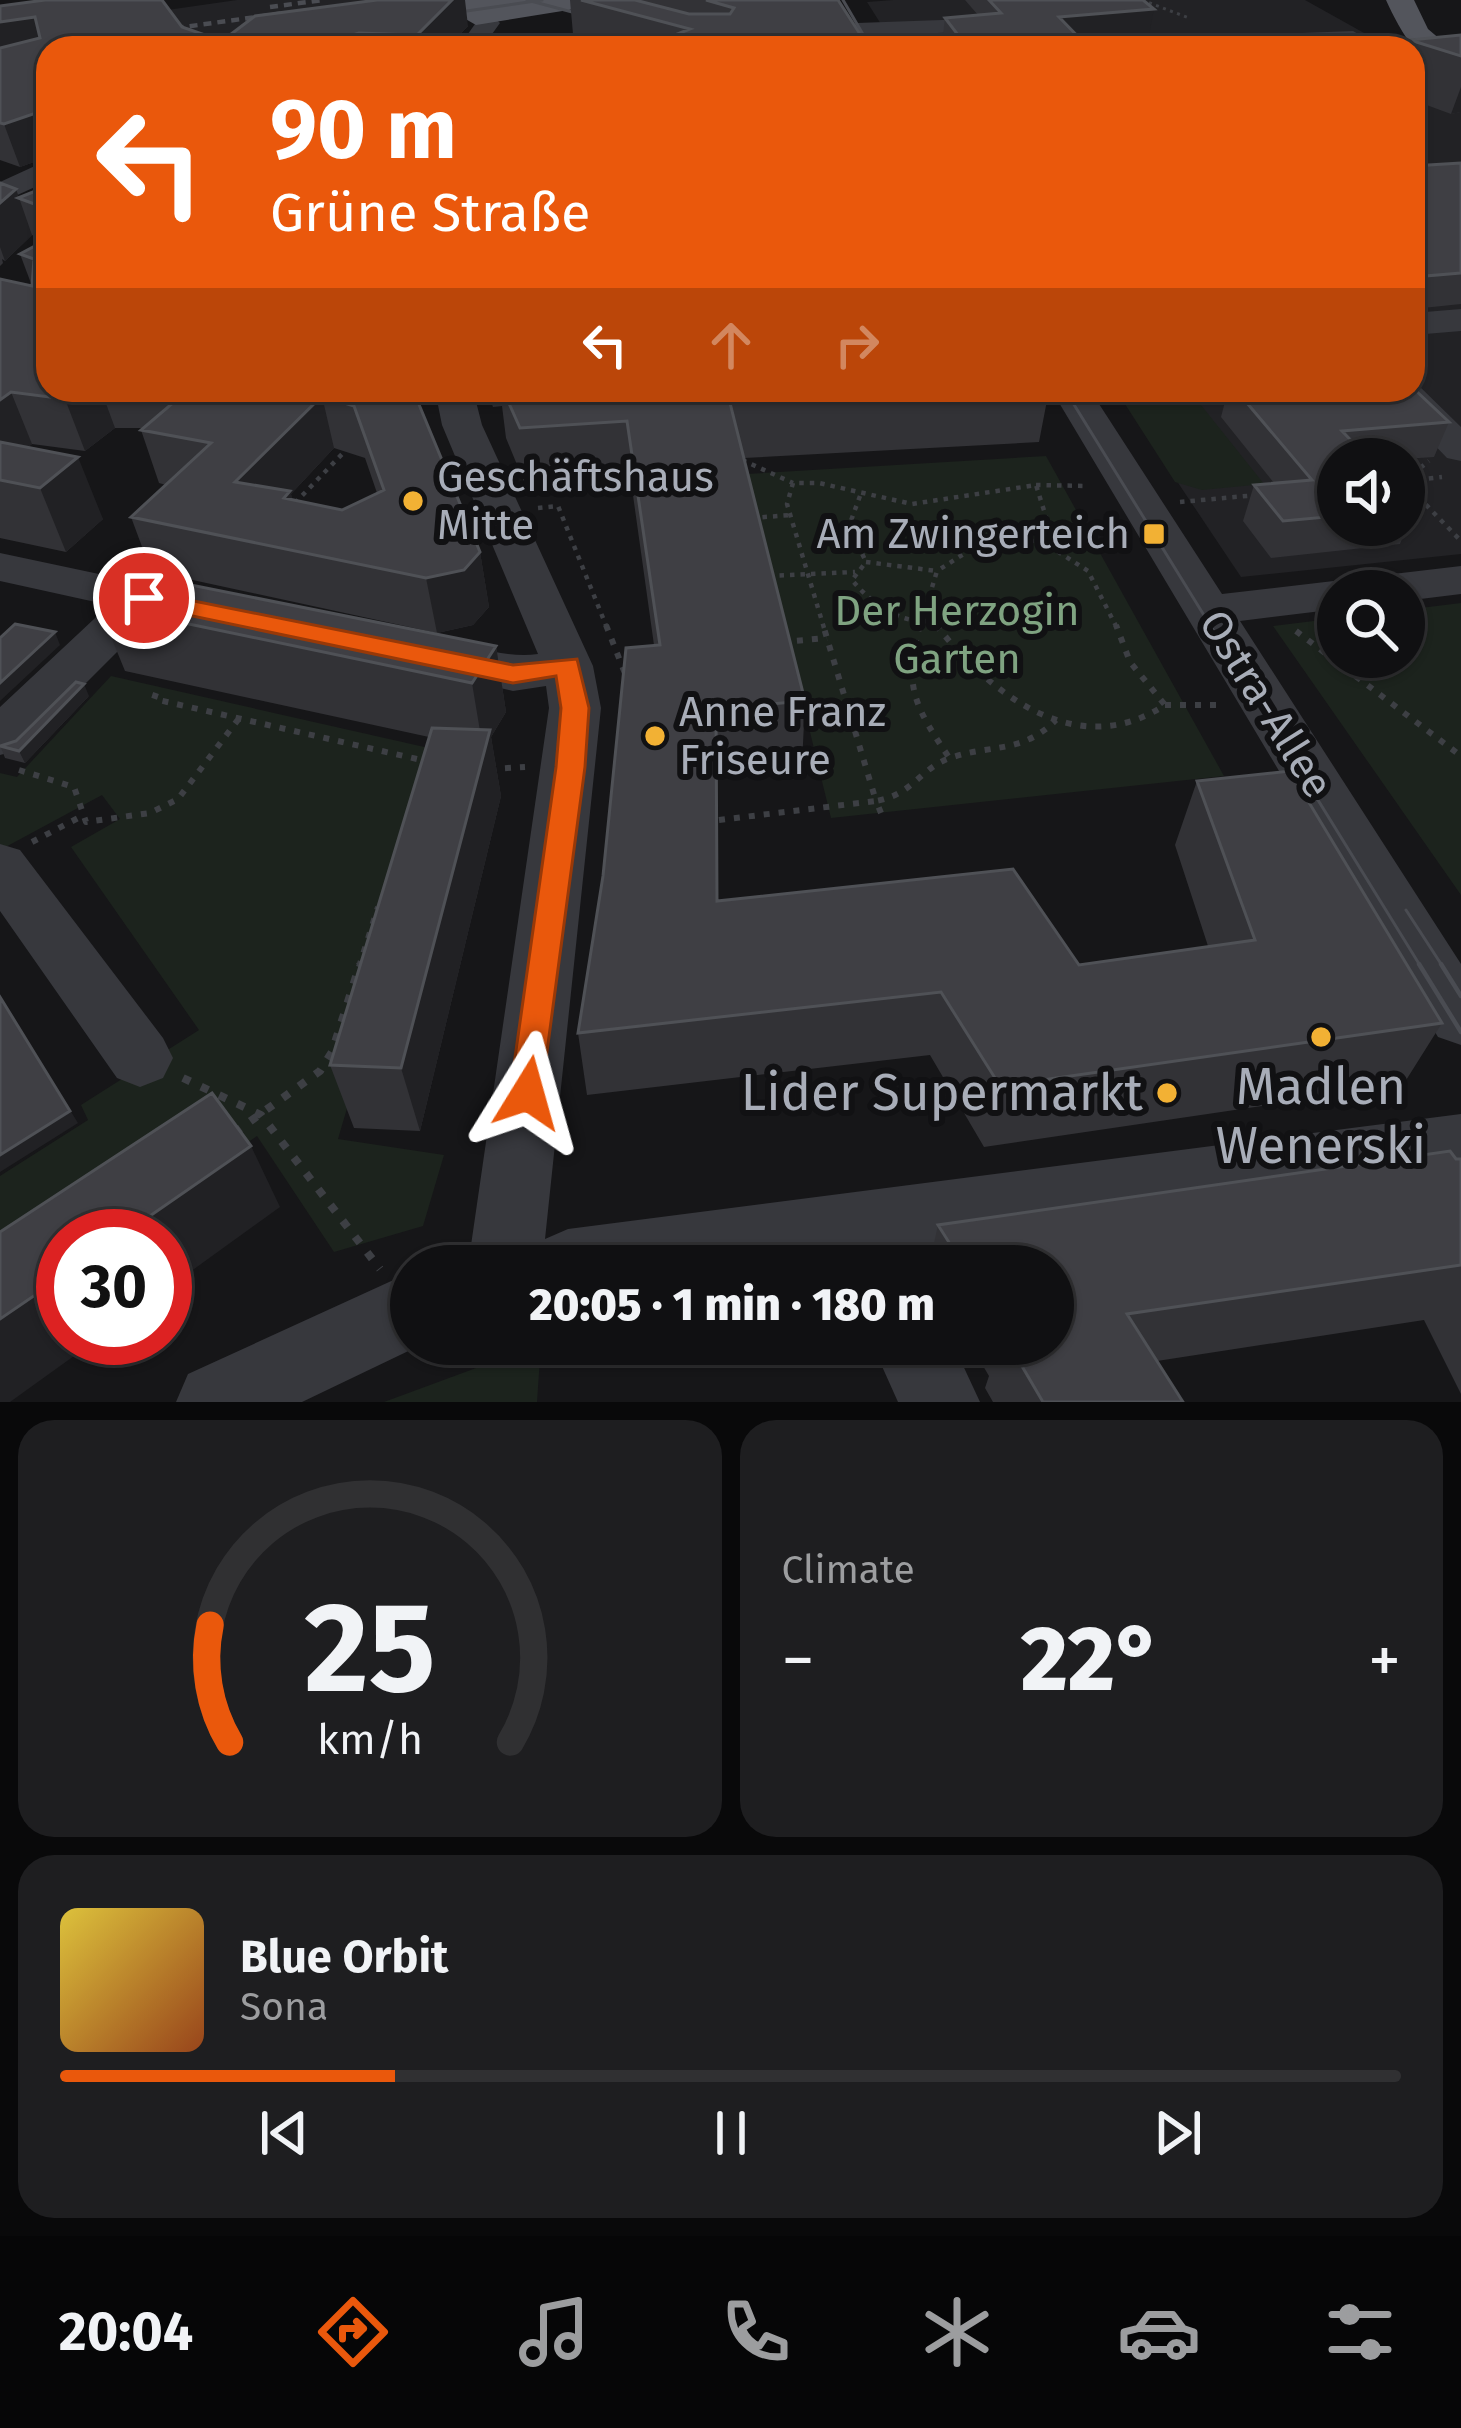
<!DOCTYPE html>
<html lang="en">
<head>
<meta charset="utf-8">
<style>
	:root { --surface:#101012; --page:#1e1e20; --text:#f1f3f6; --muted:#9c9d9f; --line:#303032; --accent:#ea580c }
	body { margin:0; font-family:"Fira Sans",sans-serif; background:var(--page); color:var(--text); height:100vh; display:flex; flex-direction:column; font-size:45px; white-space:nowrap }
	* { box-sizing:border-box; margin:0 }
	p { font-size:39px; color:var(--muted) }
	.icon { flex:none; width:66px; height:66px; fill:none; stroke:currentColor; stroke-width:2; stroke-linecap:round; stroke-linejoin:round }
	.map { position:relative; height:1402px; overflow:hidden }
	.details { display:flex; flex-direction:column; gap:18px; padding:18px; background:#09090a; flex:1 }
	.details>* { flex:none }
	.guide { position:absolute; left:36px; top:36px; width:1389px; height:366px; border-radius:36px; box-shadow:0 3px 9px #0004,0 0 0 3px var(--line); background:#ea580c; color:#fff; overflow:hidden }
	.tools { position:absolute; left:1317px; top:438px; display:grid; gap:24px }
	.tools a { display:grid; place-items:center; width:108px; height:108px; border-radius:50%; background:var(--surface); box-shadow:0 3px 9px #0004,0 0 0 3px var(--line); font-size:60px }
	.speed { position:absolute; left:36px; top:1209px; display:flex; gap:24px; font-size:60px; font-weight:700; text-align:center }
	.speed>* { display:grid; place-content:center; width:156px; height:156px; border-radius:50%; background:var(--surface); box-shadow:0 3px 9px #0004,0 0 0 3px var(--line); line-height:1 }
	.speed .limit { border:18px solid #d22; background:#fff; color:#111 }
	.pin { position:absolute; display:grid; place-items:center; width:102px; height:102px; color:#fff; margin:-51px; border:6px solid #fff; border-radius:50%; box-shadow:0 3px 12px #0007 }
	.me { position:absolute; width:132px; margin:-66px; rotate:8deg; stroke-linejoin:round; filter:drop-shadow(0 0 9px #0008) }
	.turn { display:flex; align-items:center; gap:42px; height:252px; padding:0 36px; font-size:54px }
	.turn .icon { width:156px; height:156px; stroke-width:2.5 }
	.turn b { display:block; font-size:84px; line-height:102px }
	.lanes { display:flex; align-items:center; height:114px; padding:0 36px; background:#0003; justify-content:center; gap:60px; direction:ltr }
	.lanes .off { opacity:.35 }
	.big { font-size:90px; font-weight:800; line-height:1.1 }
	.details .tile { flex:1; display:flex; flex-direction:column; justify-content:center; gap:18px; min-width:0; padding:0 42px; border-radius:36px; background:var(--page) }
	.details .dial { align-items:center; gap:0 }
	.dial svg { height:312px; overflow:visible; fill:none; stroke:var(--line); stroke-width:7; stroke-linecap:round; text-anchor:middle }
	.dial text { fill:var(--text); stroke:none }
	.song { display:flex; align-items:center; gap:36px }
	.cover { width:144px; height:144px; border-radius:18px; background:linear-gradient(135deg,hsl(50 70% 55%),hsl(20 70% 35%)) }
	.played { height:12px; border-radius:6px; background:linear-gradient(90deg,var(--accent) 25%,var(--line) 25%) }
	.keys { display:flex; justify-content:space-around; direction:ltr }
	.heat { display:flex; justify-content:space-between; align-items:center; font-size:66px; direction:ltr }
	.details .tiles { flex:1; display:grid; gap:18px; grid-template-columns:1fr 1fr }
	.tile:last-child { grid-column:span 2 }
	.trip { position:absolute; left:390px; top:1245px; width:684px; height:120px; border-radius:60px; background:var(--surface); box-shadow:0 3px 9px #0004,0 0 0 3px var(--line); font-weight:800; line-height:120px; text-align:center }
	.menu { display:flex; height:192px; justify-content:space-around; align-items:center; background:#060607; color:var(--muted) }
	.menu .icon { width:84px; height:84px }
	.menu .active { color:var(--accent) }
	.menu b { font-size:54px; color:var(--text) }
	.map>svg:first-child { display:block }
</style>
</head>
<body>
<div class="map">
<svg width="1461" height="1402" viewBox="0 0 1461 1402">
	<rect width="100%" height="100%" fill="#161618"/>
	<path fill="#222225" fill-rule="evenodd" d="M 237,0 L 478,0 L 152,48 L 48,48 L 0,34 Z
		M 893,0 L 1305,0 L 1391,48 L 896,48 L 867,2 Z
		M 1413,60 L 1461,87 L 1461,162 L 1424,165 L 1413,156 Z
		M 1461,181 L 1461,554 L 1241,577 L 1116,390 L 1413,390 L 1413,183 ZM 1338,459 L 1404,459 L 1404,525 L 1338,525 Z"/>
	<path fill="#1c231d" d="M 1116,390 L 1209,390 L 1197,400 L 1264,484 L 1202,490 L 1175,482 Z
		M 1046,456 L 1224,776 L 831,818 L 747,474 Z
		M 1461,603 L 1461,895 L 1273,626 L 1338,618 L 1338,657 L 1404,657 L 1404,610 Z
		M 111,676 L 451,753 L 338,1139 L 444,1155 L 423,1226 L 334,1252 L 257,1136 L 111,1236 L 63,1236 L 0,1311 L 0,1176 L 88,1120 L 81,1105 L 199,1030 L 71,847 L 120,819 L 102,795 L 0,850 L 0,773 L 17,777 Z
		M 541,1344 L 537,1402 L 384,1402 Z"/>
	<g fill="none" stroke-linecap="round" stroke-linejoin="round">
		<path stroke="#3d3f44" stroke-width="3" stroke-dasharray="3 4.5" stroke-linecap="butt" d="M 1142,0 L 1189,18"/>
		<path stroke="#3d3f44" stroke-width="4.5" stroke-dasharray="4.5 6" stroke-linecap="butt" d="M 742,460 L 793,483
			M 1404,481 L 1429,461
			M 1408,481 L 1442,477
			M 1404,482 L 1461,541
			M 1036,485 L 1087,486
			M 860,496 L 849,526 L 866,562
			M 1180,502 L 1257,495
			M 295,503 L 345,451
			M 538,508 L 558,506 L 607,628
			M 752,518 L 791,515
			M 1040,540 L 1088,571 L 1117,628
			M 866,562 L 937,571 L 930,594 L 933,621 C 899,624 873,605 852,580 Z
			M 769,576 L 855,572
			M 933,621 L 939,628
			M 824,628 L 787,504 L 793,483 L 819,483 L 912,504 L 1036,485 L 1047,520 L 1040,540 L 970,550 L 937,571
			M 919,628 L 920,624"/>
		<path stroke="#3d3f44" stroke-width="6" stroke-dasharray="6 9" stroke-linecap="butt" d="M 606,625 L 626,676
			M 920,625 C 902,687 916,708 950,759
			M 936,625 C 992,696 1078,762 1165,705 L 1130,662 L 1116,625
			M 1296,631 L 1461,756
			M 782,642 L 827,638
			M 156,693 L 154,699 L 430,762
			M 1165,705 L 1221,705
			M 490,769 L 525,767
			M 19,770 L 74,787 L 86,822 L 150,813 L 178,799 L 240,717
			M 881,813 L 876,801 C 914,794 919,769 950,758 C 991,744 1022,754 1056,720
			M 719,820 L 876,801 L 823,625
			M 32,842 L 82,816
			M 359,967 L 378,907"/>
		<path stroke="#3d3f44" stroke-width="8" stroke-dasharray="8 12" stroke-linecap="butt" d="M 183,1078 L 261,1115 L 380,1269
			M 234,1133 L 320,1071 L 332,1052 L 360,964"/>
		<path fill="#37383d" fill-rule="evenodd" d="M 471,10 L 487,10 L 500,23 L 482,48 L 458,48 L 475,24 L 467,15 Z
			M 970,19 L 978,21 L 978,31 L 857,37 L 845,30 L 857,23 Z
			M 1353,31 L 1365,38 L 1362,43 L 1089,48 L 1101,41 Z
			M 48,160 L 48,181 L 0,203 L 0,182 Z
			M 1461,309 L 1461,331 L 1413,335 L 1413,313 Z
			M 1415,382 L 1461,427 L 1461,461 L 1447,458 L 1382,390 L 1413,390 Z
			M 435,390 L 473,390 L 482,425 L 593,666 L 601,708 L 545,1239 L 568,1229 L 1461,1114 L 1461,1178 L 830,1266 L 468,1266 L 549,708 L 546,686 L 513,691 L 416,669 L 408,658 L 416,647 C 455,636 497,660 538,654 L 442,425 Z
			M 962,390 L 1090,390 L 1222,594 L 1461,566 L 1461,594 L 1404,601 L 1404,591 L 1338,591 L 1338,609 L 1240,621 L 1461,964 L 1461,1045 L 1438,1037 L 1058,401 L 964,403 L 959,395 Z
			M 0,553 L 179,591 L 196,595 L 203,606 L 196,617 L 179,621 L 154,615 L 19,750 L 0,755 L 0,707 L 109,605 L 0,581 Z
			M 0,844 L 20,850 L 163,1038 L 173,1058 L 163,1078 L 140,1087 L 117,1078 L 0,911 Z
			M 411,1272 L 411,1344 L 423,1344 L 302,1402 L 176,1402 L 188,1374 Z
			M 872,1344 L 953,1344 L 980,1402 L 898,1402 Z"/>
		<path fill="#53555c" fill-rule="evenodd" d="M 464,0 L 595,0 L 581,8 L 476,25 L 462,17 L 383,30 L 369,21 L 383,12 Z
			M 1386,0 L 1414,0 L 1428,29 L 1461,57 L 1461,83 C 1425,75 1400,31 1386,0 Z"/>
		<path stroke="#4a4c52" stroke-width="3" d="M 527,0 L 606,21
			M 843,0 L 871,48
			M 432,16 L 542,0
			M 1065,390 L 1421,967
			M 1406,910 L 1443,967"/>
		<path stroke="#4a4c52" stroke-width="4.5" d="M 1419,964 L 1461,1032
			M 1441,964 L 1461,996"/>
		<path stroke="#4a4c52" stroke-width="4.5" stroke-dasharray="8 6" stroke-linecap="butt" d="M 270,7 L 323,0
			M 148,32 L 285,13"/>
	</g>
	<path fill="#323236" fill-rule="evenodd" d="M 570,0 L 838,0 L 869,48 L 621,48 L 573,34 Z
		M 965,0 L 1143,0 L 1149,35 L 1081,40 L 1089,48 L 945,48 L 942,44 L 945,18 L 978,15 Z
		M 0,6 L 182,27 L 222,41 L 468,26 L 447,48 L 48,48 L 48,157 L 20,167 L 0,160 Z
		M 1461,35 L 1461,112 L 1451,114 L 1413,100 L 1413,48 L 1407,48 L 1410,40 Z
		M 1461,163 L 1461,304 L 1413,309 L 1413,166 Z
		M 0,183 L 19,197 L 48,209 L 48,390 L 413,390 L 480,552 L 489,607 L 473,625 L 437,633 L 151,571 L 131,517 L 166,485 L 159,483 L 141,430 L 143,428 L 115,428 L 85,451 L 32,444 L 28,447 L 103,519 L 66,552 L 0,538 L 0,279 L 32,286 L 20,254 L 44,241 L 32,235 L 5,261 L 2,259 L 3,263 L 0,266 ZM 334,448 L 365,458 L 377,493 L 342,510 L 292,500 L 291,494 Z
		M 487,390 L 1049,390 L 1039,442 L 744,458 L 805,701 L 802,765 L 716,773 L 717,901 L 1079,965 L 1208,946 L 1175,845 L 1197,781 L 1442,1023 L 1403,1085 L 984,1147 L 930,1055 L 587,1095 L 578,1033 L 654,645 L 631,481 L 527,489 L 506,438 L 502,406 L 493,407 Z
		M 1228,390 L 1413,390 L 1449,422 L 1434,457 L 1404,459 L 1338,459 L 1338,525 L 1404,525 L 1404,497 L 1415,508 L 1400,544 L 1271,558 L 1243,521 L 1254,485 L 1274,483 L 1221,417 Z
		M 98,605 L 496,646 L 506,712 L 491,737 L 501,796 L 420,1131 L 354,1128 L 330,1065 L 429,737 L 125,671 Z
		M 89,696 L 25,763 L 5,758 L 0,745 L 16,741 Z
		M 1456,1159 L 1461,1159 L 1461,1394 L 1424,1320 L 1157,1361 L 1183,1402 L 993,1402 L 985,1388 L 989,1376 L 970,1344 L 1053,1344 L 1053,1266 L 929,1266 L 938,1225 Z"/>
	<path fill="#212124" d="M 452,0 L 465,0 L 468,26 L 447,48 L 419,48 L 417,35 Z
		M 1154,9 L 1149,35 L 1055,43 L 1059,17 Z
		M 35,17 L 47,56 L 0,63 L 0,22 Z
		M 359,33 L 362,48 L 308,48 Z
		M 1461,87 L 1461,112 L 1451,114 Z
		M 42,96 L 48,96 L 48,157 L 20,167 L 4,124 Z
		M 16,189 L 32,235 L 5,261 L 0,247 L 0,203 Z
		M 78,390 L 101,390 L 115,428 L 85,451 L 65,399 Z
		M 11,392 L 32,444 L 5,465 L 0,453 L 0,400 Z
		M 322,396 L 334,448 L 291,494 L 305,545 L 235,482 Z
		M 78,457 L 103,519 L 66,552 L 40,488 Z
		M 480,552 L 489,607 L 473,625 L 437,633 L 426,578 Z
		M 55,632 L 60,645 L 0,701 L 0,683 Z
		M 496,646 L 506,712 L 491,737 L 501,796 L 420,1131 L 401,1068 L 483,749 L 472,683 Z
		M 84,684 L 89,696 L 25,763 L 19,751 Z
		M 0,997 L 78,1123 L 0,1172 Z
		M 251,1146 L 280,1207 L 165,1290 L 165,1236 L 121,1236 Z
		M 63,1276 L 63,1338 L 99,1338 L 10,1402 L 0,1402 L 0,1319 Z"/>
	<path fill="#3f3f44" stroke="#4f5156" stroke-width="3" fill-rule="evenodd" d="M 45,0 L 162,0 L 182,27 L 222,41 L 255,16 L 377,0 L 452,0 L 417,35 L 359,33 L 308,48 L 48,48 L 48,96 L 42,96 L 48,99 L 48,109 L 4,124 L 0,123 L 0,48 L 40,38 L 35,17 L 0,22 L 0,6 Z
		M 581,0 L 635,0 L 689,14 L 730,14 L 734,8 L 706,0 L 838,0 L 869,48 L 658,48 L 655,43 L 690,29 Z
		M 989,0 L 1143,0 L 1154,9 L 1059,17 L 1089,48 L 968,48 L 945,18 L 1001,13 Z
		M 1461,35 L 1461,56 L 1410,40 Z
		M 504,43 L 509,48 L 466,48 Z
		M 1461,163 L 1461,273 L 1413,277 L 1413,166 Z
		M 0,183 L 16,189 L 0,203 Z
		M 48,186 L 48,209 L 18,198 Z
		M 48,239 L 48,390 L 78,390 L 65,399 L 11,392 L 0,400 L 0,279 L 32,286 L 34,259 L 20,254 Z
		M 1413,388 L 1449,422 L 1342,431 L 1369,459 L 1338,459 L 1338,516 L 1283,521 L 1254,485 L 1312,480 L 1236,390 L 1413,390 Z
		M 188,390 L 413,390 L 480,552 L 464,570 L 426,578 L 131,517 L 211,443 L 141,430 ZM 322,396 L 354,406 L 384,490 L 342,510 L 284,498 L 290,491 L 235,482 Z
		M 503,390 L 914,390 L 729,399 L 805,701 L 716,709 L 717,901 L 1013,869 L 1079,965 L 1255,940 L 1197,781 L 1290,771 L 1442,1023 L 1000,1086 L 941,992 L 578,1033 L 603,876 L 626,648 L 660,645 L 627,421 L 520,428 Z
		M 0,442 L 78,457 L 40,488 L 0,480 Z
		M 1404,497 L 1415,508 L 1404,509 Z
		M 131,573 L 496,646 L 472,683 L 98,605 Z
		M 15,624 L 55,632 L 0,683 L 0,638 Z
		M 76,682 L 84,684 L 19,751 L 0,746 L 16,741 Z
		M 432,728 L 490,730 L 401,1068 L 330,1065 Z
		M 0,997 L 70,1111 L 0,1155 Z
		M 212,1093 L 251,1146 L 121,1236 L 63,1236 L 63,1276 L 0,1319 L 0,1232 Z
		M 1450,1151 L 1456,1159 L 1461,1159 L 1461,1265 L 1127,1314 L 1183,1402 L 1043,1402 L 1009,1344 L 1053,1344 L 1053,1266 L 964,1266 L 938,1225 Z"/>
	<path fill="#ea580c" stroke="#983908" stroke-width="3" d="M 144,591 L 513,665 L 577,659 L 589,708 L 585,767 L 540,1104 L 528,1109 L 515,1104 L 510,1093 L 556,767 L 561,708 L 556,676 L 513,683 L 135,604 L 132,598 Z"/>
	<g fill="#f2b134" stroke="#111113" stroke-width="4.5">
		<circle cx="413" cy="501" r="12"/>
		<rect x="1142" y="522" width="24" height="24" rx="6"/>
		<circle cx="655" cy="736" r="12"/>
		<circle cx="1321" cy="1037" r="12"/>
		<circle cx="1167" cy="1093" r="12"/>
	</g>
	<g text-anchor="middle" dominant-baseline="central" stroke-width="12" stroke-linejoin="round" paint-order="stroke">
		<g font-size="42" fill="#a8adb8" stroke="#111113" text-anchor="start">
			<text x="437" y="477">Geschäftshaus<tspan x="437" dy="48">Mitte</tspan></text>
			<text x="1130" y="534" text-anchor="end">Am Zwingerteich</text>
			<text x="679" y="712">Anne Franz<tspan x="679" dy="48">Friseure</tspan></text>
		</g>
		<g font-size="42" fill="#7fa381" stroke="#111113">
			<text x="957" y="611">Der Herzogin<tspan x="957" dy="48">Garten</tspan></text>
		</g>
		<g font-size="42" fill="#a8adb8" stroke="#111113">
			<text transform="translate(1266 704) rotate(58)">Ostra-Allee</text>
		</g>
		<g font-size="51" fill="#a8adb8" stroke="#111113">
			<text x="1321" y="1087">Madlen<tspan x="1321" dy="59">Wenerski</tspan></text>
			<text x="1143" y="1093" text-anchor="end">Lider Supermarkt</text>
		</g>
	</g>
</svg>
<div class="tools">
<a><svg class="icon" aria-label="sound" viewBox="0 0 24 24"><path d="M4 9h4l5-4v14l-5-4H4zM17 9q2 3 0 6"/></svg></a>
<a><svg class="icon" aria-label="search" viewBox="0 0 24 24"><circle cx="10" cy="10" r="6"/><path d="M15 15l6 6"/></svg></a>
</div>
<div class="speed"><div class="limit">30</div></div>
<div class="pin" style="left:144px;top:598px;background:#d93025"><svg class="icon" aria-label="arrive" viewBox="0 0 24 24"><path d="M6 21V4h12l-3 4 3 4H6"/></svg></div>
<svg class="me" style="left:528px;top:1093px" viewBox="-20 -20 40 40"><path d="M0-17L14 15 0 8-14 15z" fill="#ea580c" stroke="#fff" stroke-width="4"/></svg>
<div class="trip">20:05 · 1 min · 180 m</div>
<div class="guide">
<div class="turn"><svg class="icon" aria-label="left" viewBox="0 0 24 24"><path d="M17 20v-9H6M10 6l-5 5 5 5"/></svg><div><b>90 m</b>Grüne Straße</div></div>
<div class="lanes"><svg class="icon" aria-label="left" viewBox="0 0 24 24"><path d="M17 20v-9H6M10 6l-5 5 5 5"/></svg><svg class="icon off" aria-label="ahead" viewBox="0 0 24 24"><path d="M12 20V5M6 11l6-6 6 6"/></svg><svg class="icon off" aria-label="right" viewBox="0 0 24 24"><path d="M7 20v-9h11M14 6l5 5-5 5"/></svg></div>
</div>
</div>
<section class="details">
<div class="tiles">
<div class="tile dial"><svg viewBox="0 0 100 80">
<path d="M14 69A42 42 0 1 1 86 69"/>
<path d="M14 69A42 42 0 0 1 9 39" stroke="#ea580c"/>
<text x="50" y="56" font-size="32" font-weight="700">25</text>
<text x="50" y="72" font-size="11">km/h</text>
</svg></div>
<div class="tile"><p>Climate</p>
<div class="heat"><a>−</a><b class="big">22°</b><a>+</a></div>
</div>
<div class="tile">
<div class="song"><i class="cover"></i><div><b>Blue Orbit</b><p>Sona</p></div></div>
<div class="played"></div>
<div class="keys"><svg class="icon" aria-label="previous" viewBox="0 0 24 24"><path d="M18 5L8 12l10 7zM5 5v14"/></svg><svg class="icon" aria-label="pause" viewBox="0 0 24 24"><path d="M8 5v14M16 5v14"/></svg><svg class="icon" aria-label="next" viewBox="0 0 24 24"><path d="M6 5l10 7-10 7zM19 5v14"/></svg></div>
</div>
</div>
</section>
<nav class="menu">
<b>20:04</b>
<svg class="icon active" aria-label="directions" viewBox="0 0 24 24"><path d="M12 3l9 9-9 9-9-9zM9 14v-3h6M13 9l2 2-2 2"/></svg>
<svg class="icon" aria-label="music" viewBox="0 0 24 24"><path d="M9 18V5l10-2v13"/><circle cx="6" cy="18" r="3"/><circle cx="16" cy="16" r="3"/></svg>
<svg class="icon" aria-label="phone" viewBox="0 0 24 24"><path d="M5 4h4l2 5-3 2q2 4 5 5l2-3 5 2v4C11 20 4 13 5 4z"/></svg>
<svg class="icon" aria-label="climate" viewBox="0 0 24 24"><path d="M12 3v18M4 7l16 10M4 17L20 7"/></svg>
<svg class="icon" aria-label="car" viewBox="0 0 24 24"><path d="M5 17H2v-5l4-1 3-4h7l3 4 3 1v5h-3M9 17h6M6 11h13"/><circle cx="7" cy="17" r="2"/><circle cx="17" cy="17" r="2"/></svg>
<svg class="icon" aria-label="filters" viewBox="0 0 24 24"><path d="M4 7h16M4 17h16"/><circle cx="9" cy="7" r="2"/><circle cx="15" cy="17" r="2"/></svg>
</nav>
</body>
</html>
